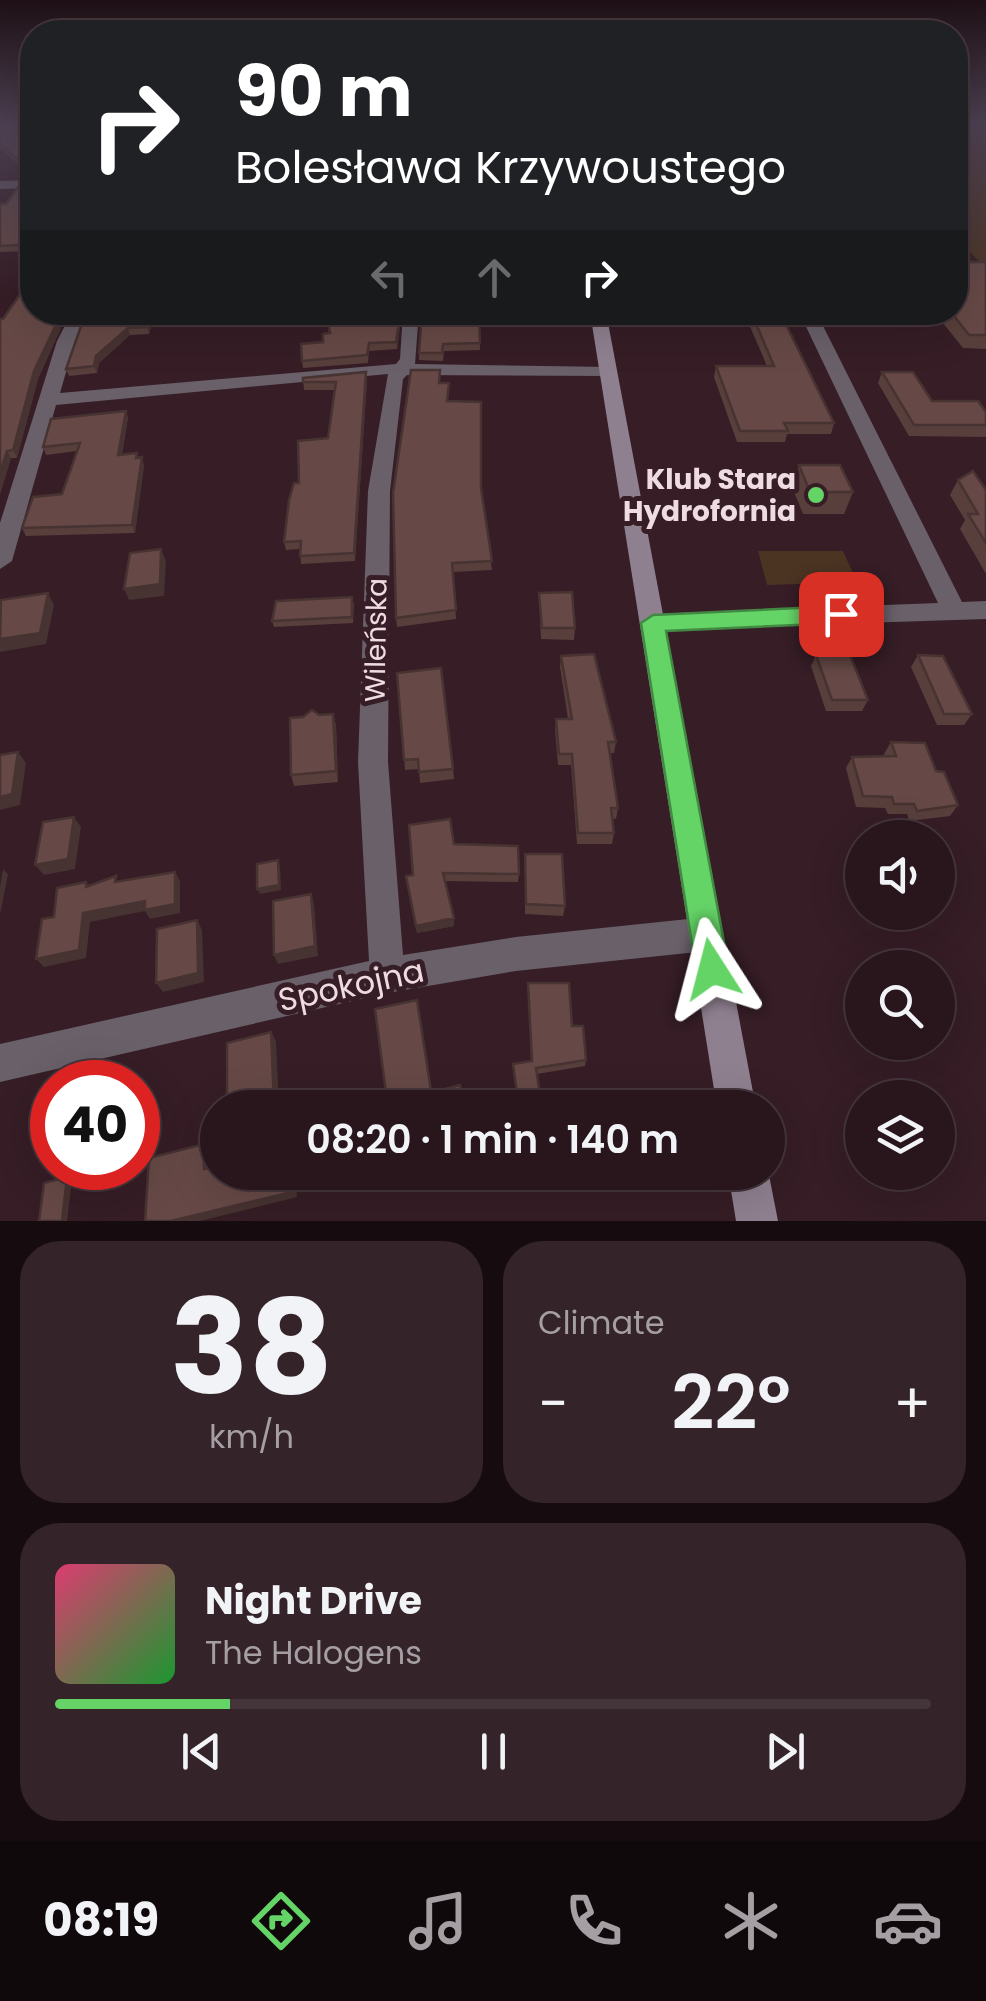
<!DOCTYPE html>
<html lang="en">
<head>
<meta charset="utf-8">
<style>
	:root { --surface:#28161c; --page:#342329; --text:#f1f3f6; --muted:#a59fa3; --line:#44353b; --accent:#65d467 }
	body { margin:0; font-family:Poppins,sans-serif; background:var(--page); color:var(--text); height:100vh; display:flex; flex-direction:column; font-size:38px; white-space:nowrap }
	* { box-sizing:border-box; margin:0 }
	p { font-size:32px; color:var(--muted) }
	.icon { flex:none; width:55px; height:55px; fill:none; stroke:currentColor; stroke-width:2; stroke-linecap:round; stroke-linejoin:round }
	.map { position:relative; height:1221px; overflow:hidden }
	.details { display:flex; flex-direction:column; gap:20px; padding:20px; background:#160c0f; flex:1 }
	.details>* { flex:none }
	.guide { position:absolute; left:20px; top:20px; width:948px; height:305px; border-radius:40px; box-shadow:0 10px 40px #0002,0 0 0 2px var(--line); background:#202124; color:#fff; overflow:hidden }
	.controls { position:absolute; left:845px; top:820px; display:grid; gap:20px }
	.controls a { display:grid; place-items:center; width:110px; height:110px; border-radius:50%; background:var(--surface); box-shadow:0 10px 40px #0002,0 0 0 2px var(--line); font-size:50px }
	.speed { position:absolute; left:30px; top:1060px; display:flex; gap:20px; font-size:50px; font-weight:700; text-align:center }
	.speed>* { display:grid; place-content:center; width:130px; height:130px; border-radius:50%; background:var(--surface); box-shadow:0 10px 40px #0002,0 0 0 2px var(--line); line-height:1 }
	.speed .limit { border:15px solid #d22; background:#fff; color:#111 }
	.pin { position:absolute; display:grid; place-items:center; width:85px; height:85px; color:#fff; margin:-42px; border-radius:20px; box-shadow:0 5px 15px #0006 }
	.me { position:absolute; width:110px; margin:-55px; rotate:351deg; stroke-linejoin:round; filter:drop-shadow(0 0 8px #0008) }
	.turn { display:flex; align-items:center; gap:35px; height:210px; padding:0 50px; font-size:45px }
	.turn .icon { width:130px; height:130px; stroke-width:2.5 }
	.turn b { display:block; font-size:70px; line-height:85px }
	.lanes { display:flex; align-items:center; height:95px; padding:0 50px; background:#0003; justify-content:center; gap:50px; direction:ltr }
	.lanes .off { opacity:.35 }
	.big { font-size:75px; font-weight:600; line-height:1.1 }
	.details .card { flex:1; display:flex; flex-direction:column; justify-content:center; gap:15px; min-width:0; padding:0 35px; border-radius:40px; background:var(--page) }
	.details .dial { align-items:center; gap:0 }
	.dial b { font-size:130px; line-height:1 }
	.song { display:flex; align-items:center; gap:30px }
	.cover { width:120px; height:120px; border-radius:15px; background:linear-gradient(135deg,hsl(340 70% 55%),hsl(130 70% 35%)) }
	.played { height:10px; border-radius:5px; background:linear-gradient(90deg,var(--accent) 20%,var(--line) 20%) }
	.keys { display:flex; justify-content:space-around; direction:ltr }
	.heat { display:flex; justify-content:space-between; align-items:center; font-size:55px; direction:ltr }
	.details .tiles { flex:1; display:grid; gap:20px; grid-template-columns:1fr 1fr }
	.card:last-child { grid-column:span 2 }
	.trip { position:absolute; left:200px; top:1090px; width:585px; height:100px; border-radius:50px; background:var(--surface); box-shadow:0 10px 40px #0002,0 0 0 2px var(--line); font-weight:600; line-height:100px; text-align:center }
	.dock { display:flex; height:160px; justify-content:space-around; align-items:center; background:#10090b; color:var(--muted) }
	.dock .icon { width:70px; height:70px }
	.dock .current { color:var(--accent) }
	.dock b { font-size:45px; color:var(--text) }
	.map>svg:first-child { display:block }
</style>
</head>
<body>
<div class="map">
<svg width="986" height="1221" viewBox="0 0 986 1221">
	<rect width="100%" height="100%" fill="#361d26"/>
	<path fill="#4c3423" d="M 955,123 L 986,123 L 986,267 L 955,239 Z
		M 758,551 L 843,551 L 857,582 L 767,585 Z"/>
	<g fill="none" stroke-linecap="round" stroke-linejoin="round">
		<path fill="#696069" fill-rule="evenodd" d="M 32,180 L 32,188 L 0,189 L 0,181 Z
			M 72,312 L 88,312 L 75,341 L 60,393 L 396,364 L 400,359 L 403,312 L 419,312 L 415,364 L 613,367 L 613,375 L 607,376 L 407,375 L 403,379 L 390,491 L 388,762 L 403,955 L 516,937 L 707,917 L 719,922 L 724,934 L 719,946 L 707,951 L 516,971 L 387,993 L 0,1082 L 0,1044 L 369,961 L 358,762 L 368,491 L 388,374 L 56,405 L 12,561 L 0,569 L 0,523 L 57,341 Z
			M 799,312 L 816,312 L 962,602 L 986,601 L 986,619 L 644,630 L 640,623 L 653,614 L 938,603 Z"/>
		<path fill="#8f808f" fill-rule="evenodd" d="M 590,312 L 606,312 L 756,1108 L 717,1108 Z
			M 768,1170 L 778,1221 L 736,1221 L 728,1172 Z"/>
	</g>
	<path fill="#583f3c" d="M 0,123 L 32,123 L 32,176 L 0,148 Z
		M 32,182 L 32,251 L 0,252 L 0,204 L 6,204 Z
		M 986,262 L 986,349 L 963,348 L 934,312 L 955,312 Z
		M 32,312 L 68,312 L 38,379 L 17,458 L 11,458 L 0,494 L 0,319 Z
		M 86,312 L 155,312 L 149,334 L 130,335 L 99,363 L 97,373 L 69,376 L 66,369 Z
		M 325,312 L 402,312 L 397,349 L 369,351 L 368,363 L 303,368 L 302,361 L 323,342 L 329,333 Z
		M 479,312 L 480,350 L 444,351 L 443,361 L 419,360 L 419,353 Z
		M 692,312 L 780,312 L 834,423 L 831,434 L 787,434 L 785,442 L 737,442 L 714,377 L 716,366 L 767,366 L 748,322 L 695,321 Z
		M 882,372 L 932,401 L 986,412 L 986,437 L 909,436 L 878,383 Z
		M 303,378 L 367,380 L 355,561 L 301,564 L 300,549 L 286,550 L 284,542 L 299,483 L 328,438 L 335,390 L 304,390 Z
		M 440,383 L 449,383 L 448,401 L 481,489 L 492,570 L 453,572 L 456,619 L 397,627 L 396,618 Z
		M 126,411 L 128,418 L 122,454 L 139,458 L 144,465 L 135,533 L 26,536 L 22,528 L 62,494 L 77,451 L 46,455 L 43,447 Z
		M 799,465 L 853,492 L 844,514 L 803,514 L 792,487 Z
		M 958,480 L 986,490 L 986,574 L 960,529 L 965,520 L 950,495 Z
		M 539,593 L 575,628 L 574,640 L 541,639 Z
		M 354,603 L 353,623 L 274,627 L 272,621 Z
		M 816,655 L 868,700 L 862,711 L 826,711 L 811,666 Z
		M 918,655 L 972,714 L 964,725 L 937,725 L 911,667 Z
		M 561,656 L 616,742 L 614,753 L 610,753 L 618,808 L 616,819 L 612,818 L 614,833 L 612,844 L 577,844 L 571,765 L 558,765 L 555,730 L 556,719 L 568,719 L 560,667 Z
		M 397,673 L 453,769 L 454,779 L 420,783 L 419,769 L 405,770 Z
		M 333,714 L 336,725 L 338,782 L 294,786 L 291,775 Z
		M 891,742 L 936,771 L 958,805 L 950,816 L 909,821 L 907,814 L 888,814 L 885,808 L 856,807 L 846,768 L 852,757 L 885,757 L 884,754 Z
		M 454,844 L 519,874 L 518,882 L 445,881 L 454,926 L 417,933 L 406,876 L 413,875 Z
		M 525,864 L 565,906 L 563,916 L 525,914 Z
		M 528,983 L 572,1026 L 586,1060 L 585,1066 L 537,1074 L 542,1108 L 518,1108 L 513,1070 L 513,1064 L 531,1061 Z"/>
	<path fill="#473331" d="M 62,312 L 68,312 L 38,379 L 17,458 L 13,450 L 34,371 Z
		M 151,312 L 155,312 L 149,334 L 147,327 Z
		M 401,312 L 402,312 L 397,349 L 396,342 Z
		M 128,328 L 130,335 L 99,363 L 97,373 L 94,366 L 96,356 Z
		M 366,372 L 367,380 L 355,561 L 354,553 Z
		M 126,411 L 128,418 L 120,462 L 118,455 Z
		M 7,451 L 11,458 L 0,494 L 0,473 Z
		M 142,457 L 144,465 L 135,533 L 132,525 Z
		M 161,549 L 166,561 L 164,596 L 129,600 L 124,589 Z
		M 48,593 L 54,605 L 46,644 L 0,652 L 0,639 Z
		M 333,714 L 336,725 L 338,782 L 336,771 Z
		M 18,752 L 26,763 L 20,805 L 0,810 L 0,797 Z
		M 74,817 L 81,827 L 75,869 L 44,875 L 35,865 Z
		M 278,860 L 280,866 L 281,890 L 260,894 L 257,889 Z
		M 3,869 L 8,874 L 0,915 L 0,887 Z
		M 175,872 L 180,881 L 180,913 L 150,919 L 145,911 L 90,922 L 86,958 L 44,967 L 36,959 L 83,913 Z
		M 311,894 L 314,904 L 318,956 L 278,964 L 274,955 Z
		M 454,918 L 454,926 L 417,933 L 416,926 Z
		M 197,920 L 202,930 L 204,982 L 163,992 L 156,983 Z
		M 417,1000 L 433,1104 L 421,1108 L 390,1108 Z
		M 271,1032 L 276,1041 L 279,1108 L 259,1108 Z
		M 118,1069 L 126,1077 L 125,1082 L 117,1082 Z
		M 204,1144 L 211,1151 L 210,1175 L 204,1169 Z
		M 291,1172 L 295,1172 L 297,1197 L 200,1221 L 171,1221 Z
		M 67,1177 L 72,1180 L 67,1221 L 62,1221 Z"/>
	<path fill="#664946" stroke="#473331" stroke-width="2.5" d="M 0,123 L 32,123 L 32,172 L 0,144 Z
		M 32,182 L 32,244 L 0,246 L 0,204 L 6,204 L 19,186 Z
		M 955,262 L 986,262 L 986,335 L 969,335 L 951,312 L 955,312 Z
		M 32,277 L 32,312 L 62,312 L 34,371 L 13,450 L 7,451 L 0,473 L 0,319 L 3,319 Z
		M 86,312 L 151,312 L 147,327 L 128,328 L 96,356 L 94,366 L 66,369 Z
		M 326,312 L 401,312 L 396,342 L 369,343 L 367,355 L 302,361 L 301,344 L 323,342 L 323,334 L 330,333 Z
		M 422,312 L 479,312 L 480,343 L 443,344 L 442,353 L 419,353 Z
		M 751,312 L 780,312 L 834,423 L 784,423 L 788,431 L 740,431 L 716,366 L 774,366 Z
		M 411,370 L 440,370 L 439,383 L 449,383 L 447,401 L 481,402 L 481,488 L 492,561 L 452,563 L 456,610 L 396,618 L 393,493 Z
		M 366,372 L 354,553 L 300,556 L 301,541 L 284,542 L 289,500 L 294,483 L 299,483 L 298,441 L 328,438 L 336,382 L 303,382 L 303,378 Z
		M 882,372 L 913,372 L 932,401 L 978,401 L 986,412 L 986,425 L 914,425 Z
		M 126,411 L 118,455 L 137,453 L 136,458 L 142,457 L 132,525 L 22,528 L 33,497 L 62,494 L 80,443 L 43,447 L 51,419 Z
		M 799,465 L 840,465 L 853,492 L 810,492 Z
		M 973,471 L 986,490 L 986,543 L 968,514 L 978,514 L 958,480 Z
		M 161,549 L 160,584 L 124,589 L 130,553 Z
		M 572,592 L 575,628 L 542,628 L 539,593 Z
		M 48,593 L 40,633 L 0,639 L 1,600 Z
		M 352,597 L 352,617 L 272,621 L 276,601 Z
		M 594,654 L 616,742 L 608,742 L 618,808 L 611,808 L 614,833 L 578,833 L 572,754 L 559,754 L 556,719 L 572,719 L 561,656 Z
		M 816,655 L 850,655 L 868,700 L 832,700 Z
		M 918,655 L 943,656 L 972,714 L 944,714 Z
		M 441,668 L 453,769 L 419,772 L 418,759 L 404,760 L 397,673 Z
		M 312,710 L 319,715 L 333,714 L 336,771 L 291,775 L 290,718 L 303,717 Z
		M 891,742 L 925,743 L 936,771 L 944,772 L 958,805 L 917,811 L 914,804 L 894,804 L 892,797 L 863,796 L 852,757 L 896,756 Z
		M 18,752 L 12,794 L 0,797 L 0,755 Z
		M 74,817 L 68,859 L 35,865 L 43,822 Z
		M 450,819 L 454,844 L 518,846 L 519,874 L 443,873 L 454,918 L 416,926 L 406,876 L 413,875 L 409,825 Z
		M 525,854 L 562,854 L 565,906 L 526,904 Z
		M 278,860 L 279,885 L 257,889 L 257,864 Z
		M 175,872 L 175,904 L 145,910 L 145,901 L 83,913 L 79,950 L 36,959 L 42,919 L 54,917 L 57,888 L 86,882 L 86,887 L 116,876 L 115,882 Z
		M 311,894 L 315,946 L 274,955 L 273,901 Z
		M 197,920 L 198,973 L 156,983 L 157,929 Z
		M 528,983 L 569,983 L 572,1026 L 583,1026 L 586,1060 L 536,1068 L 542,1108 L 519,1108 L 513,1064 L 532,1061 Z
		M 417,1000 L 432,1097 L 388,1108 L 375,1009 Z
		M 271,1032 L 274,1104 L 259,1108 L 227,1108 L 227,1043 Z
		M 118,1069 L 117,1082 L 72,1082 L 73,1080 Z
		M 460,1085 L 465,1108 L 439,1108 L 437,1091 Z
		M 204,1144 L 204,1169 L 218,1166 L 218,1172 L 291,1172 L 292,1192 L 171,1221 L 145,1221 L 149,1158 Z
		M 67,1177 L 62,1221 L 39,1221 L 44,1183 Z"/>
	<linearGradient id="sky" x2="0" y2="1"><stop stop-color="#1e1015"/><stop offset="0.42" stop-color="#4c4052"/><stop offset="1" stop-color="#4c4052" stop-opacity="0"/></linearGradient>
	<rect width="986" height="294" fill="url(#sky)"/>
	<path fill="#65d467" stroke="#428a43" stroke-width="2.5" d="M 841,606 L 853,614 L 841,623 L 666,631 L 729,969 L 724,980 L 712,985 L 701,980 L 696,969 L 641,623 L 653,615 Z"/>
	<circle fill="#65d467" stroke="#361d26" stroke-width="4" cx="816" cy="495" r="10"/>
	<g text-anchor="middle" dominant-baseline="central" stroke-width="10" stroke-linejoin="round" paint-order="stroke">
		<g font-size="28" font-weight="bold" fill="#eedce2" stroke="#361d26" text-anchor="end">
			<text x="796" y="479">Klub Stara<tspan x="796" dy="32">Hydrofornia</tspan></text>
		</g>
		<g font-size="28" fill="#eedce2" stroke="#361d26">
			<text transform="translate(376 640) rotate(-89)">Wileńska</text>
		</g>
		<g font-size="32" fill="#eedce2" stroke="#361d26">
			<text transform="translate(351 985) rotate(-12)">Spokojna</text>
		</g>
	</g>
</svg>
<div class="controls">
<a><svg class="icon" aria-label="sound" viewBox="0 0 24 24"><path d="M4 9h4l5-4v14l-5-4H4zM17 9q2 3 0 6"/></svg></a>
<a><svg class="icon" aria-label="search" viewBox="0 0 24 24"><circle cx="10" cy="10" r="6"/><path d="M15 15l6 6"/></svg></a>
<a><svg class="icon" aria-label="layers" viewBox="0 0 24 24"><path d="M12 4l9 5-9 5-9-5zM3 14l9 5 9-5"/></svg></a>
</div>
<div class="speed"><div class="limit">40</div></div>
<div class="pin" style="left:841px;top:614px;background:#d93025"><svg class="icon" aria-label="arrive" viewBox="0 0 24 24"><path d="M6 21V4h12l-3 4 3 4H6"/></svg></div>
<svg class="me" style="left:712px;top:969px" viewBox="-20 -20 40 40"><path d="M0-17L14 15 0 8-14 15z" fill="#65d467" stroke="#fff" stroke-width="4"/></svg>
<div class="trip">08:20 · 1 min · 140 m</div>
<div class="guide">
<div class="turn"><svg class="icon" aria-label="right" viewBox="0 0 24 24"><path d="M7 20v-9h11M14 6l5 5-5 5"/></svg><div><b>90 m</b>Bolesława Krzywoustego</div></div>
<div class="lanes"><svg class="icon off" aria-label="left" viewBox="0 0 24 24"><path d="M17 20v-9H6M10 6l-5 5 5 5"/></svg><svg class="icon off" aria-label="ahead" viewBox="0 0 24 24"><path d="M12 20V5M6 11l6-6 6 6"/></svg><svg class="icon" aria-label="right" viewBox="0 0 24 24"><path d="M7 20v-9h11M14 6l5 5-5 5"/></svg></div>
</div>
</div>
<section class="details">
<div class="tiles">
<div class="card dial"><b>38</b><p>km/h</p></div>
<div class="card"><p>Climate</p>
<div class="heat"><a>−</a><b class="big">22°</b><a>+</a></div>
</div>
<div class="card">
<div class="song"><i class="cover"></i><div><b>Night Drive</b><p>The Halogens</p></div></div>
<div class="played"></div>
<div class="keys"><svg class="icon" aria-label="previous" viewBox="0 0 24 24"><path d="M18 5L8 12l10 7zM5 5v14"/></svg><svg class="icon" aria-label="pause" viewBox="0 0 24 24"><path d="M8 5v14M16 5v14"/></svg><svg class="icon" aria-label="next" viewBox="0 0 24 24"><path d="M6 5l10 7-10 7zM19 5v14"/></svg></div>
</div>
</div>
</section>
<nav class="dock">
<b>08:19</b>
<svg class="icon current" aria-label="directions" viewBox="0 0 24 24"><path d="M12 3l9 9-9 9-9-9zM9 14v-3h6M13 9l2 2-2 2"/></svg>
<svg class="icon" aria-label="music" viewBox="0 0 24 24"><path d="M9 18V5l10-2v13"/><circle cx="6" cy="18" r="3"/><circle cx="16" cy="16" r="3"/></svg>
<svg class="icon" aria-label="phone" viewBox="0 0 24 24"><path d="M5 4h4l2 5-3 2q2 4 5 5l2-3 5 2v4C11 20 4 13 5 4z"/></svg>
<svg class="icon" aria-label="climate" viewBox="0 0 24 24"><path d="M12 3v18M4 7l16 10M4 17L20 7"/></svg>
<svg class="icon" aria-label="car" viewBox="0 0 24 24"><path d="M5 17H2v-5l4-1 3-4h7l3 4 3 1v5h-3M9 17h6M6 11h13"/><circle cx="7" cy="17" r="2"/><circle cx="17" cy="17" r="2"/></svg>
</nav>
</body>
</html>
